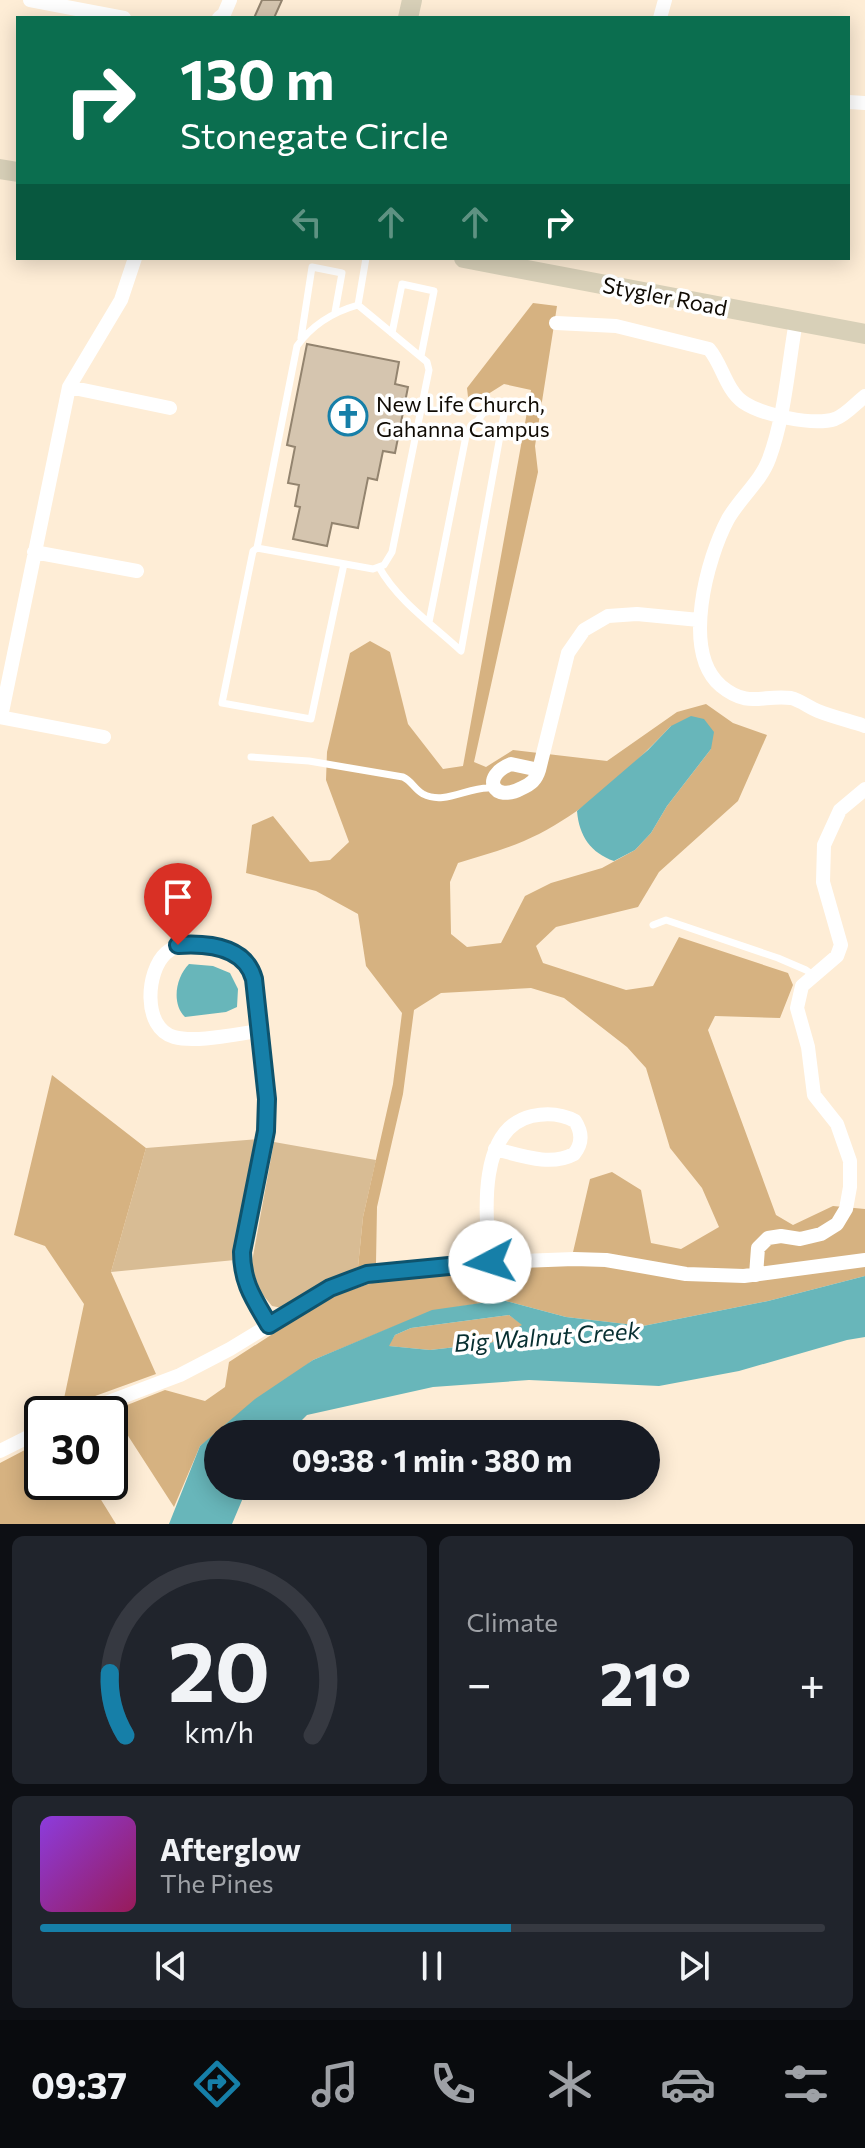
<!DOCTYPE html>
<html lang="en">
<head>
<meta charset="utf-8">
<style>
	:root { --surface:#171b24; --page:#20242c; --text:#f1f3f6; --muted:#9ea1a6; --line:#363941; --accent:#167fa8 }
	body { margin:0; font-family:Commissioner,sans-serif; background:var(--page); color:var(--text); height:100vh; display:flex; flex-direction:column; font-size:30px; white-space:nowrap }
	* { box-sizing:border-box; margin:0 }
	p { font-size:26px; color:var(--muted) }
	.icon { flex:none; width:44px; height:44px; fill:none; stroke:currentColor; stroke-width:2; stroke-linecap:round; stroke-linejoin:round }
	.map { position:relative; height:1524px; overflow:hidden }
	.panel { display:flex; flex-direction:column; gap:12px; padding:12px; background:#0d0f14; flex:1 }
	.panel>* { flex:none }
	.banner { position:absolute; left:16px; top:16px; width:834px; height:244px; border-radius:0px; box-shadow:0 4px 20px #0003; background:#0b6e4f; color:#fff; overflow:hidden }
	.speed { position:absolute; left:24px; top:1396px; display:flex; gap:16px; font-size:40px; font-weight:700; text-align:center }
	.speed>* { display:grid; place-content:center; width:104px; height:104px; border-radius:50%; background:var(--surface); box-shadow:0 4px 20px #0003; line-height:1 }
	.speed .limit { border:4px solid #111; border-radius:12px; background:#fff; color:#111 }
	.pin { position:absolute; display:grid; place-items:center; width:68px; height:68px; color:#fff; margin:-82px -34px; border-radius:50% 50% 50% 0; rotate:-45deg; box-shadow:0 0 8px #0007 }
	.pin .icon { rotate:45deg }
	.me { position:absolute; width:88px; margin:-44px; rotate:265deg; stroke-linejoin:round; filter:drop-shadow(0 0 6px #0008) }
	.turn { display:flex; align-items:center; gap:28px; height:168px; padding:0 32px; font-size:36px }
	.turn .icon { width:104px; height:104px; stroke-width:2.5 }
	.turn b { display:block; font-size:56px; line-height:68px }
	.lanes { display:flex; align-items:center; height:76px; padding:0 32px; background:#0003; justify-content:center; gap:40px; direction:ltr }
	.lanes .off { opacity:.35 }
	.big { font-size:60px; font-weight:700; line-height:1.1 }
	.panel .tile { flex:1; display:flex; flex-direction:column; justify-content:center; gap:12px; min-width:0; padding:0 28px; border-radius:12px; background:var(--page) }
	.panel .dial { align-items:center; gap:0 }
	.dial svg { height:208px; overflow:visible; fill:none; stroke:var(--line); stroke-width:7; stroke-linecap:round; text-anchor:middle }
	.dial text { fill:var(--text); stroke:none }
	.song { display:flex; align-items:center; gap:24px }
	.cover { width:96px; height:96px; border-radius:12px; background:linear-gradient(135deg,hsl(270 70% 55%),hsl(330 70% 35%)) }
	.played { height:8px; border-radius:4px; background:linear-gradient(90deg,var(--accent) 60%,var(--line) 60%) }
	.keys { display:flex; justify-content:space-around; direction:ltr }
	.heat { display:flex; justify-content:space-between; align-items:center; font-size:44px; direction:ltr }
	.panel .tiles { flex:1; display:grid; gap:12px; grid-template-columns:1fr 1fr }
	.tile:last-child { grid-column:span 2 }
	.trip { position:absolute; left:204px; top:1420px; width:456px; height:80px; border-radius:40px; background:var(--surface); box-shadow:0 4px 20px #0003; font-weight:700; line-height:80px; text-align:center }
	.tab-bar { display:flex; height:128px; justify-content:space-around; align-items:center; background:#090b0e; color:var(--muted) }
	.tab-bar .icon { width:56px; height:56px }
	.tab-bar .on { color:var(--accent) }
	.tab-bar b { font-size:36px; color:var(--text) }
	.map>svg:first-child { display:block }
</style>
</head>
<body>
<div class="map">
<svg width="865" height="1524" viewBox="0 0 865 1524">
	<rect width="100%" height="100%" fill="#feedd6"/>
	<path fill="#d8bc94" d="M 260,1139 L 235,1260 L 111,1272 L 146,1148 Z
		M 274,1142 L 376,1160 L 363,1217 L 358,1267 L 282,1308 L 272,1306 L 254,1284 L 251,1267 Z"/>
	<path fill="#d6b281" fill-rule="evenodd" d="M 533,303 L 557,306 L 535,446 L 538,472 L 474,762 L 486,767 L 513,750 L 607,761 L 677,712 L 706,704 L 733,723 L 767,735 L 738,801 L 659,872 L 638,907 L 556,927 L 536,946 L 543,963 L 626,990 L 653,986 L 679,937 L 788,973 L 793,985 L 780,1018 L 715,1016 L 708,1030 L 776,1215 L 793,1225 L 833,1206 L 865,1209 L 865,1276 L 768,1301 L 643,1326 L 566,1317 L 502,1300 L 432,1311 L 313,1360 L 200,1446 L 174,1507 L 112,1411 L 165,1390 L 205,1401 L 225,1387 L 229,1362 L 330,1297 L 378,1281 L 497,1268 L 570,1265 L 590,1179 L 612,1172 L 641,1190 L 651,1243 L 681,1249 L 719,1227 L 702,1188 L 670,1148 L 646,1068 L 627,1047 L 564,998 L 531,988 L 441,993 L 414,1010 L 403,1094 L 377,1207 L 376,1263 L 358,1267 L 363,1217 L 393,1084 L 402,1013 L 366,966 L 358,914 L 316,891 L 246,873 L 252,825 L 273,816 L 310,862 L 330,860 L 349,842 L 326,780 L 327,752 L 350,653 L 370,641 L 390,652 L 408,724 L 443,769 L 463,766 L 531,390 L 504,384 L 469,406 L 467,388 ZM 671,726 L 711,749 L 667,806 L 651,833 L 635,850 L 602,868 L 551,883 L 525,896 L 501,943 L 467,947 L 451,934 L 450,882 L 458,863 C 480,856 503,850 524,841 C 580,817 629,770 671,726 Z
		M 52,1075 L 146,1148 L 111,1272 L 156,1374 L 62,1408 L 84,1304 L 45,1246 L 14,1235 Z
		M 509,1315 L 523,1325 L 491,1343 L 430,1350 L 388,1346 L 395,1335 L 411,1328 Z
		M 42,1441 L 42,1482 L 90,1482 L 116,1524 L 0,1524 L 0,1463 Z"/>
	<path fill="#68b6ba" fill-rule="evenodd" d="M 691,716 L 704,719 L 714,732 L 711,749 L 667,806 L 651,833 L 635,850 L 614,861 C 591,853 579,836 577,811 L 648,750 L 671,726 Z
		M 189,964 L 213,966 L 230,973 L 238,989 L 237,1007 L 226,1012 L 185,1017 C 171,1003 176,977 189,964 Z
		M 865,1276 L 865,1337 L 847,1340 L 739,1371 L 659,1386 L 529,1380 L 433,1387 L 307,1415 L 288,1434 L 218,1434 L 218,1486 L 248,1486 L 232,1524 L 169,1524 L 200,1446 L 255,1399 L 313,1360 L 432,1310 L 502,1300 L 566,1317 L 643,1326 L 768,1301 ZM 509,1315 L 522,1325 L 491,1343 L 430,1350 L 389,1346 L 395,1335 L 411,1328 Z"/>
	<path fill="#d5c5af" stroke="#93846f" stroke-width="2" d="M 262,0 L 282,0 L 274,18 L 254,18 Z
		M 307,344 L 399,362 L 395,384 L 408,387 L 395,453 L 383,451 L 377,480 L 368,478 L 358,528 L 332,523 L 327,546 L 293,539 L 300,507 L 295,506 L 299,485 L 288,483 L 295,447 L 287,445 Z"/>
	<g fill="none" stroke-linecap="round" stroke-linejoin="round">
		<path stroke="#fff" stroke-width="7" d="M 358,305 L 427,362 L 429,370 L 392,552 L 384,565 L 373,569 L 257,548 L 297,346 C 312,325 333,312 358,305 Z
			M 358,305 L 366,258
			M 392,333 L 402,284 L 434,291 L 421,356
			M 301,338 L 312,267 L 342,273 L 335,312
			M 257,548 L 253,551 L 222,703 L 311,719 L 344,564
			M 379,567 C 397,600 433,625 461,651 L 506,403 L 498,402 L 488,407 L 466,436 L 429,622
			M 251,757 L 309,761 L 403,777 C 412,781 414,789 423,794 C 444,805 466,788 488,788 L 493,782
			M 653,925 L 666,920 L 778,958 L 806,970 L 813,975"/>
		<path stroke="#fff" stroke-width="14" d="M 30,0 L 124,18
			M 219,18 L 224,14 L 230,0
			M 660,18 L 665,0
			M 848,102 L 865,103
			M 796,321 C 788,366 785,416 769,459 C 761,481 740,498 728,519 C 707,558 681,652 721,686 C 749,709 763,694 791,698 C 800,700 810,708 818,711 C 833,717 850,721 865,726
			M 556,323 L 616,326 L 709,349 C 722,364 726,390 743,402 C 762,415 813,426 835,419 C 846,415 856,403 865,396
			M 69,387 L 170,408
			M 34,552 L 137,571
			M 0,717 L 104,737
			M 1,717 L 69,387 L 121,300 L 135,258
			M 511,764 L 539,770 C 536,780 531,784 522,788 C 493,804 480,776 511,764 Z
			M 539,770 L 568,653 L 584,630 L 608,616 L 637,614 L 699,620
			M 195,944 L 241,955 L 251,966 L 260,1031 C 236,1034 196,1043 174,1037 C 142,1028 146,971 166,953 C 175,945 184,945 195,944 Z
			M 260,1031 L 267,1099 L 266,1131 L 242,1252 C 242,1283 254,1299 269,1325
			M 490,1262 C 486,1218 476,1129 532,1116 C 546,1113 562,1114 575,1121 C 582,1132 583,1143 574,1154 C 550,1167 520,1155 495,1149
			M 756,1275 L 758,1248 L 768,1238 L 781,1236 L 800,1239 L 821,1234 L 837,1224 L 846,1209 L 850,1187 L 850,1161 L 837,1124 L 814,1095 L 808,1047 L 797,1008 L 802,986 L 837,956 L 841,945 L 823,882 L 824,845 L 840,810 L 865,789
			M 77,1414 L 180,1375 L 230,1349 L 330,1288 L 367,1274 L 472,1263 L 574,1259 L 606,1260 L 686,1274 L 744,1276 L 865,1260
			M 0,1451 L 42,1430"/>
		<path stroke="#d8d0b8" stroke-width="20" d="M 408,18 L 412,0
			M 0,169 L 18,172
			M 464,258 L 865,334"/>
	</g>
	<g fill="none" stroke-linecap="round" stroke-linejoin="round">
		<g stroke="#0e536d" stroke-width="20">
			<path id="route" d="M 178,945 C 208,943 245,946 254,979 L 267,1099 L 266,1131 L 242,1252 C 242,1283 254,1299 269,1325 L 330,1288 L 367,1274 L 490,1262"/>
		</g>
		<use href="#route" stroke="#167fa8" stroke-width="14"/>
	</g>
	<defs>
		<g id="church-ring" transform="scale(2)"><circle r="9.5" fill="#fff" stroke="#167fa8" stroke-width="1.5"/><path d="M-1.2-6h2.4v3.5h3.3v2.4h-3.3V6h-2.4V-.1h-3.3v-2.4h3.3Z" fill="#167fa8"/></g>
	</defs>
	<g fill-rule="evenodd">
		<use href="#church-ring" x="348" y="416"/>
	</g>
	<g text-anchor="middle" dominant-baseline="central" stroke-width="7" stroke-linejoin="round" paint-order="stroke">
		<g font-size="22" fill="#100b04" stroke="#fff">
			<text transform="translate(665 296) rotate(11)">Stygler Road</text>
		</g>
		<g font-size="22" fill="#100b04" stroke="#fff" text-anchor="start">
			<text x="376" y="403">New Life Church,<tspan x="376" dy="25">Gahanna Campus</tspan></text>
		</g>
		<g font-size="24" font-style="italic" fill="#072f31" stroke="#fff">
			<text transform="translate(547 1336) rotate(-4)">Big Walnut Creek</text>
		</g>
	</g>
</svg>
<div class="speed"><div class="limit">30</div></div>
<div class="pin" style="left:178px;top:945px;background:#d93025"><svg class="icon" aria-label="arrive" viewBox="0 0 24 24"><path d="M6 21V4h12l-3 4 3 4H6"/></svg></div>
<svg class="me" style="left:490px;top:1262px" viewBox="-20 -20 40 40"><circle r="19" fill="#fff"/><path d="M0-13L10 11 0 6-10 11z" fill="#167fa8"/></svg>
<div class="trip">09:38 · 1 min · 380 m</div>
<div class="banner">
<div class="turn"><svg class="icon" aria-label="right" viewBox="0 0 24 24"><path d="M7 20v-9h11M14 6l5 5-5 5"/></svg><div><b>130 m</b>Stonegate Circle</div></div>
<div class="lanes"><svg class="icon off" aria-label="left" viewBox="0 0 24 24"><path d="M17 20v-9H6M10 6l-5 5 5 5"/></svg><svg class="icon off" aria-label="ahead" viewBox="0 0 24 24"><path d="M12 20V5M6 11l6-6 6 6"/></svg><svg class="icon off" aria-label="ahead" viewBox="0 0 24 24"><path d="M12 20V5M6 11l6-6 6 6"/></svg><svg class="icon" aria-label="right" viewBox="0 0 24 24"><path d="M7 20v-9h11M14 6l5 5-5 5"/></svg></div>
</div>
</div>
<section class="panel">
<div class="tiles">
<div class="tile dial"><svg viewBox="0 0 100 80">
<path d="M14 69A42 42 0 1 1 86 69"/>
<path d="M14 69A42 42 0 0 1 8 45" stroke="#167fa8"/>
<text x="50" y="56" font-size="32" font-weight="700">20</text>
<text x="50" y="72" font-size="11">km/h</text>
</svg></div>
<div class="tile"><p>Climate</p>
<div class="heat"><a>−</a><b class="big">21°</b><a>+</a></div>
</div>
<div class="tile">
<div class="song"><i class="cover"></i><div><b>Afterglow</b><p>The Pines</p></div></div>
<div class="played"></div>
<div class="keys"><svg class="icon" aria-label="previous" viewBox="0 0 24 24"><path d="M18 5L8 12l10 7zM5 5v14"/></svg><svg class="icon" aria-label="pause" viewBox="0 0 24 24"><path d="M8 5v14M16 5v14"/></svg><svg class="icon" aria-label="next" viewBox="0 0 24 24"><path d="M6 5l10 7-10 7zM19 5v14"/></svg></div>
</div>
</div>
</section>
<nav class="tab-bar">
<b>09:37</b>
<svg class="icon on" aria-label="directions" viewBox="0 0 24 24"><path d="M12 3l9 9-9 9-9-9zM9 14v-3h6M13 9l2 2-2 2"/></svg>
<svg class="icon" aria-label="music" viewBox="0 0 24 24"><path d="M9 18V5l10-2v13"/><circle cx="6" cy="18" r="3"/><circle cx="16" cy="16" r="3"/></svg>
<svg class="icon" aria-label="phone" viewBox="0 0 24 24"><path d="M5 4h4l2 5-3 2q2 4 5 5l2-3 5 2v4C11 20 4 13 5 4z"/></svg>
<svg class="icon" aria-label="climate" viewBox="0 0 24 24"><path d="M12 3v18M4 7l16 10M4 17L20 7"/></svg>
<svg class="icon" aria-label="car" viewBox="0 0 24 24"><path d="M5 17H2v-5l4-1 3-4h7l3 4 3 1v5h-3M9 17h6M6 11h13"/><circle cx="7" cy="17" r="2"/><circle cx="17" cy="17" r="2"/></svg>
<svg class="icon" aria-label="filters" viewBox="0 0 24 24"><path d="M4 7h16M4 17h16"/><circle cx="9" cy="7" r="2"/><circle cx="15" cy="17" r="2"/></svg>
</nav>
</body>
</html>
